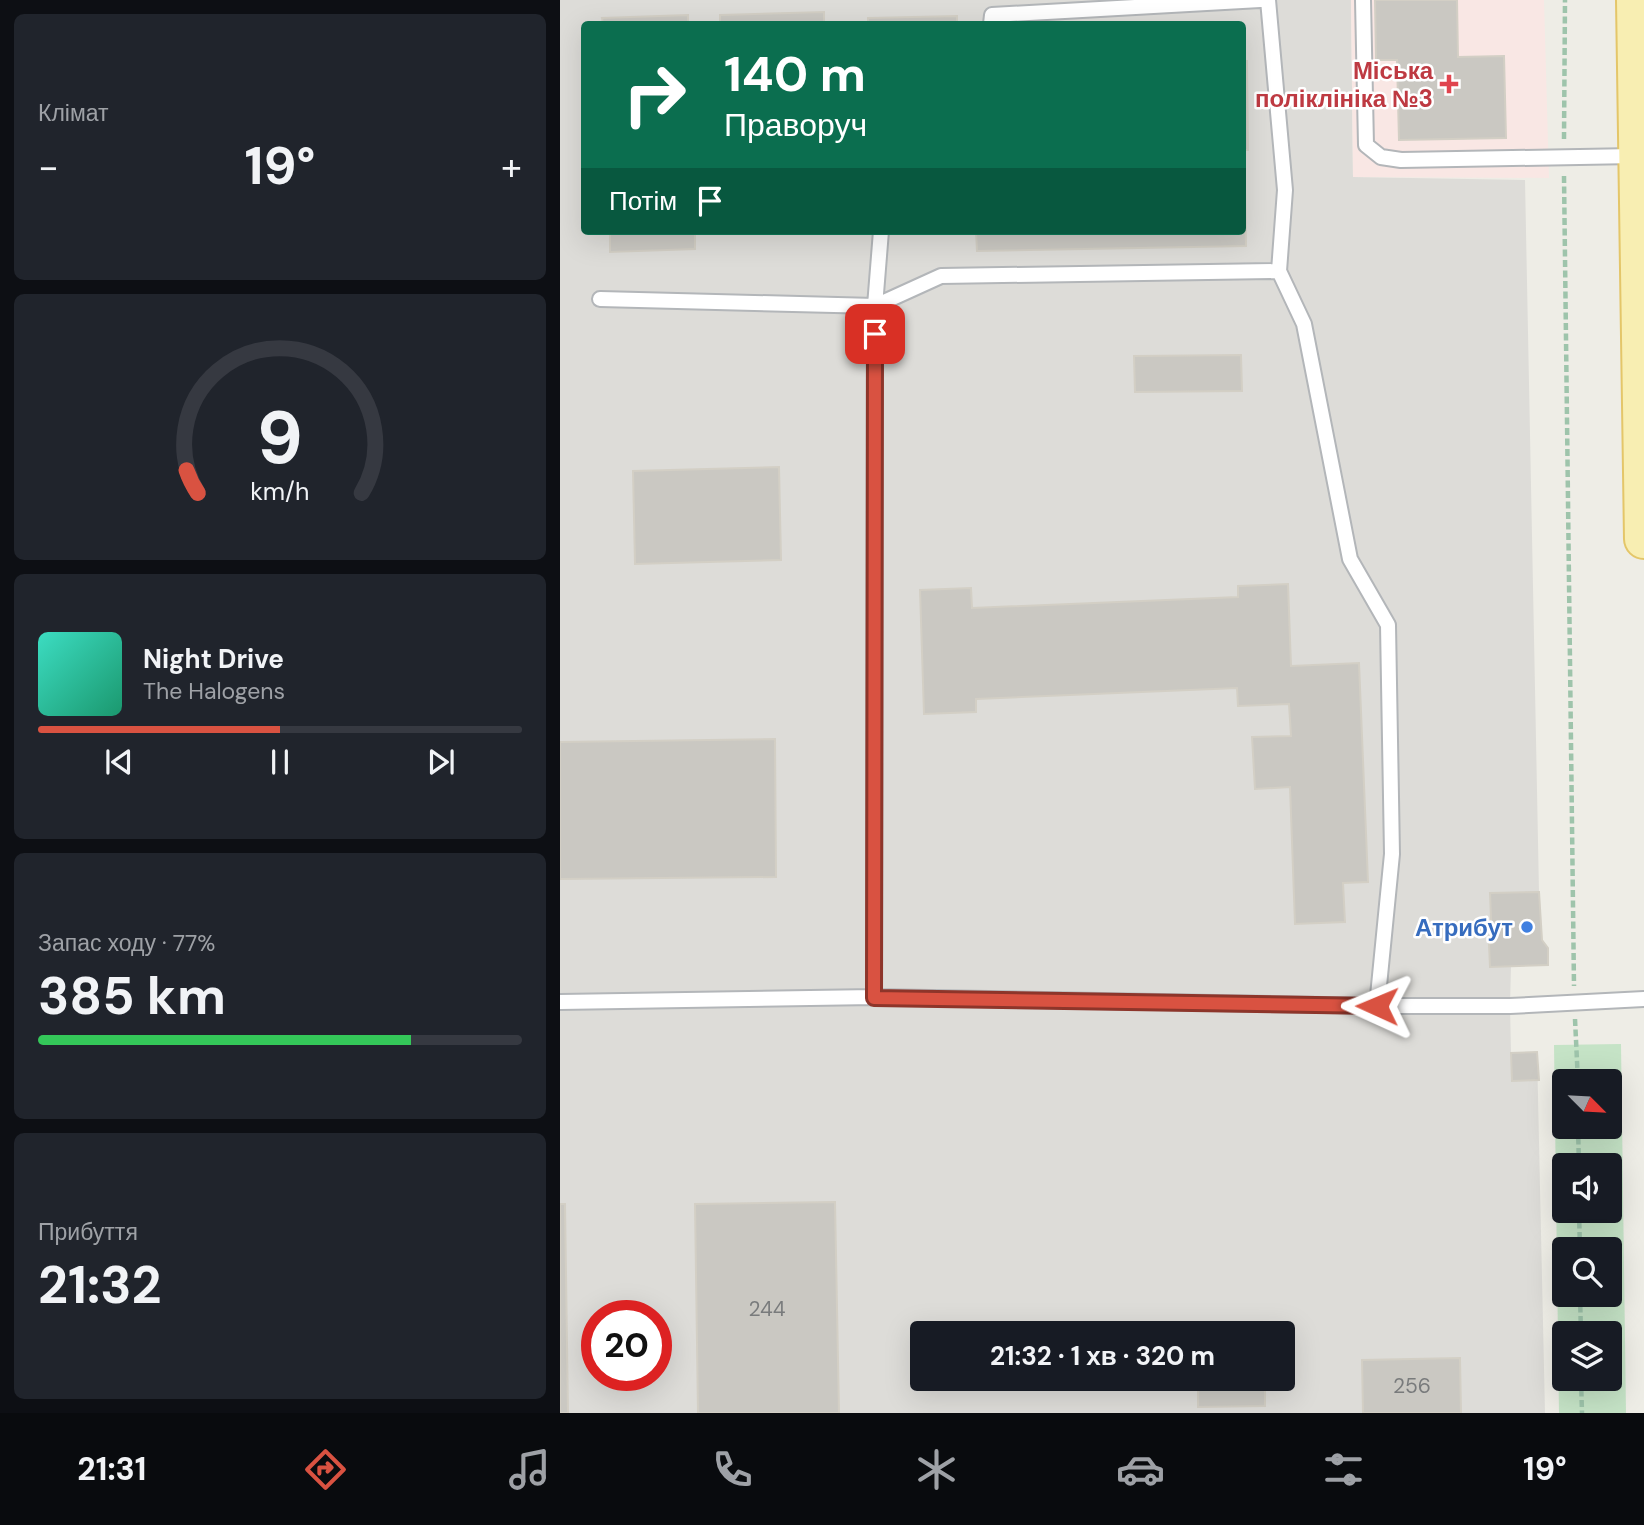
<!DOCTYPE html>
<html lang="uk">
<head>
<meta charset="utf-8">
<style>
	:root { --surface:#171b24; --page:#20242c; --text:#f1f3f6; --muted:#9ea1a6; --line:#363941; --accent:#d95241 }
	body { margin:0; font-family:"DM Sans",sans-serif; background:var(--page); color:var(--text); height:100vh; display:flex; flex-direction:column; font-size:26px; white-space:nowrap }
	* { box-sizing:border-box; margin:0 }
	p { font-size:23px; color:var(--muted) }
	.icon { flex:none; width:38px; height:38px; fill:none; stroke:currentColor; stroke-width:2; stroke-linecap:round; stroke-linejoin:round }
	.map { position:relative; flex:1; overflow:hidden }
	.panel { display:flex; flex-direction:column; gap:14px; padding:14px; background:#0d0f14; width:560px }
	.panel>* { flex:none }
	.guide { position:absolute; left:21px; top:21px; width:665px; height:214px; border-radius:7px; box-shadow:0 7px 28px #0002; background:#0b6e4f; color:#fff; overflow:hidden }
	.needle { width:46px; rotate:114deg }
	.fabs { position:absolute; left:992px; top:1069px; display:grid; gap:14px }
	.fabs a { display:grid; place-items:center; width:70px; height:70px; border-radius:7px; background:var(--surface); box-shadow:0 7px 28px #0002; font-size:35px }
	.speed { position:absolute; left:21px; top:1300px; display:flex; gap:14px; font-size:35px; font-weight:700; text-align:center }
	.speed>* { display:grid; place-content:center; width:91px; height:91px; border-radius:50%; background:var(--surface); box-shadow:0 7px 28px #0002; line-height:1 }
	.speed .limit { border:10px solid #d22; background:#fff; color:#111 }
	.pin { position:absolute; display:grid; place-items:center; width:60px; height:60px; color:#fff; margin:-30px; border-radius:14px; box-shadow:0 4px 10px #0006 }
	.me { position:absolute; width:77px; margin:-38px; rotate:271deg; stroke-linejoin:round; filter:drop-shadow(0 0 5px #0008) }
	.turn { display:flex; align-items:center; gap:24px; height:147px; padding:0 28px; font-size:32px }
	.turn .icon { width:91px; height:91px; stroke-width:2.5 }
	.turn b { display:block; font-size:49px; line-height:60px }
	.then { display:flex; align-items:center; height:66px; padding:0 28px; background:#0003; gap:14px; font-size:26px }
	.big { font-size:52px; font-weight:700; line-height:1.1 }
	.panel .card { flex:1; display:flex; flex-direction:column; justify-content:center; gap:10px; min-width:0; padding:0 24px; border-radius:10px; background:var(--page) }
	.panel .dial { align-items:center; gap:0 }
	.dial svg { height:182px; overflow:visible; fill:none; stroke:var(--line); stroke-width:7; stroke-linecap:round; text-anchor:middle }
	.dial text { fill:var(--text); stroke:none }
	.song { display:flex; align-items:center; gap:21px }
	.cover { width:84px; height:84px; border-radius:10px; background:linear-gradient(135deg,hsl(170 70% 55%),hsl(160 70% 35%)) }
	.played { height:7px; border-radius:4px; background:linear-gradient(90deg,var(--accent) 50%,var(--line) 50%) }
	.keys { display:flex; justify-content:space-around; direction:ltr }
	.heat { display:flex; justify-content:space-between; align-items:center; font-size:38px; direction:ltr }
	.charge { height:10px; border-radius:5px; background:linear-gradient(90deg,#34c759 77%,var(--line) 0) }
	.trip { position:absolute; left:350px; top:1321px; width:385px; height:70px; border-radius:7px; background:var(--surface); box-shadow:0 7px 28px #0002; font-weight:700; line-height:70px; text-align:center }
	.tab-bar { display:flex; height:112px; justify-content:space-around; align-items:center; background:#090b0e; color:var(--muted) }
	.tab-bar .icon { width:49px; height:49px }
	.tab-bar .current { color:var(--accent) }
	.tab-bar b { font-size:32px; color:var(--text) }
	main { display:flex; flex:1; min-height:0 }
	.map>svg:first-child { display:block }
</style>
</head>
<body>
<main>
<section class="panel">
<div class="card"><p>Клімат</p>
<div class="heat"><a>−</a><b class="big">19°</b><a>+</a></div>
</div>
<div class="card dial"><svg viewBox="0 0 100 80">
<path d="M14 69A42 42 0 1 1 86 69"/>
<path d="M14 69A42 42 0 0 1 9 59" stroke="#d95241"/>
<text x="50" y="56" font-size="32" font-weight="700">9</text>
<text x="50" y="72" font-size="11">km/h</text>
</svg></div>
<div class="card">
<div class="song"><i class="cover"></i><div><b>Night Drive</b><p>The Halogens</p></div></div>
<div class="played"></div>
<div class="keys"><svg class="icon" aria-label="previous" viewBox="0 0 24 24"><path d="M18 5L8 12l10 7zM5 5v14"/></svg><svg class="icon" aria-label="pause" viewBox="0 0 24 24"><path d="M8 5v14M16 5v14"/></svg><svg class="icon" aria-label="next" viewBox="0 0 24 24"><path d="M6 5l10 7-10 7zM19 5v14"/></svg></div>
</div>
<div class="card"><p>Запас ходу · 77%</p><b class="big">385 km</b><div class="charge"></div></div>
<div class="card"><p>Прибуття</p><b class="big">21:32</b></div>
</section>
<div class="map">
<svg width="1084" height="1413" viewBox="0 0 1084 1413">
	<rect width="100%" height="100%" fill="#eeede6"/>
	<path fill="#dddcd8" fill-rule="evenodd" d="M 0,0 L 791,0 L 793,177 L 965,180 L 979,892 L 982,940 L 988,948 L 988,965 L 951,966 L 950,1006 L 951,1053 L 977,1052 L 985,1413 L 0,1413 ZM 24,24 L 682,24 L 682,231 L 24,231 ZM 37,1316 L 96,1316 L 96,1376 L 37,1376 ZM 362,1334 L 723,1334 L 723,1379 L 362,1379 Z"/>
	<path fill="#f9e7e4" d="M 791,0 L 984,0 L 989,178 L 793,177 Z"/>
	<path fill="#c5e3c6" fill-rule="evenodd" d="M 1061,1044 L 1066,1413 L 999,1413 L 994,1045 ZM 1004,1082 L 1050,1082 L 1050,1127 L 1004,1127 ZM 1004,1166 L 1050,1166 L 1050,1211 L 1004,1211 ZM 1004,1250 L 1050,1250 L 1050,1295 L 1004,1295 ZM 1004,1334 L 1050,1334 L 1050,1379 L 1004,1379 Z"/>
	<path fill="#cac8c2" stroke="#d3cfc5" stroke-width="2" d="M 815,0 L 897,0 L 898,57 L 944,56 L 946,138 L 839,140 L 837,60 L 816,60 Z
		M 264,12 L 264,24 L 160,24 L 160,15 Z
		M 128,15 L 128,24 L 43,24 L 42,18 Z
		M 397,16 L 397,24 L 308,24 L 308,18 Z
		M 682,61 L 687,61 L 688,150 L 682,150 Z
		M 682,189 L 685,189 L 686,246 L 417,251 L 416,231 L 682,231 Z
		M 50,231 L 135,231 L 135,249 L 50,252 Z
		M 681,355 L 682,391 L 575,392 L 574,356 Z
		M 219,467 L 221,560 L 75,564 L 73,471 Z
		M 728,584 L 731,666 L 799,663 L 808,882 L 783,883 L 785,922 L 735,924 L 730,787 L 695,789 L 692,737 L 731,736 L 729,704 L 678,706 L 677,688 L 416,699 L 416,712 L 364,714 L 360,590 L 411,588 L 412,608 L 678,597 L 678,586 Z
		M 215,739 L 216,877 L 0,879 L 0,742 Z
		M 979,892 L 982,940 L 988,948 L 988,965 L 930,967 L 929,944 L 932,943 L 930,893 Z
		M 977,1052 L 979,1080 L 952,1081 L 951,1053 Z
		M 275,1202 L 279,1413 L 138,1413 L 135,1204 Z
		M 0,1204 L 5,1204 L 8,1413 L 0,1413 Z
		M 704,1326 L 704,1334 L 638,1334 L 638,1327 Z
		M 900,1358 L 901,1413 L 803,1413 L 802,1360 Z
		M 638,1379 L 705,1379 L 705,1406 L 638,1407 Z"/>
	<g fill="none" stroke-linecap="round" stroke-linejoin="round">
		<g stroke="#b3b6b9" stroke-width="18">
			<path id="lane" d="M 803,0 L 806,145 L 821,157 L 841,160 L 1075,156
				M 431,24 L 432,15 L 700,0
				M 719,271 L 744,324 L 790,559 L 828,625 L 832,854 L 817,1006
				M 40,299 L 315,306 L 381,276 L 719,271 L 725,190 L 708,0
				M 314,997 L 315,306 L 321,231
				M 0,1002 L 314,997 L 817,1006 L 950,1006 L 1084,999"/>
		</g>
		<g stroke="#e4c669" stroke-width="42">
			<path id="primary" d="M 1076,0 L 1084,539"/>
		</g>
		<path stroke="#9ec4ab" stroke-width="4.5" stroke-dasharray="7 3.5" stroke-linecap="butt" d="M 1004,139 L 1005,0
			M 1004,176 L 1014,986
			M 1015,1019 L 1018,1082
			M 1018,1127 L 1019,1166
			M 1019,1211 L 1020,1250
			M 1020,1295 L 1021,1334
			M 1021,1379 L 1022,1413"/>
		<use href="#lane" stroke="#fff" stroke-width="14"/>
		<use href="#primary" stroke="#f8eeb2" stroke-width="38"/>
	</g>
	<g fill="none" stroke-linecap="round" stroke-linejoin="round">
		<g stroke="#8d352a" stroke-width="18">
			<path id="route" d="M 315,334 L 314,998 L 817,1006"/>
		</g>
		<use href="#route" stroke="#d95241" stroke-width="12"/>
	</g>
	<path fill="#e0444e" stroke="#fff" stroke-width="2.5" d="M885.5 73.5h7v7h7v7h-7v7h-7v-7h-7v-7h7z"/>
	<circle fill="#3f7fe0" stroke="#fff" stroke-width="2.5" cx="967" cy="927" r="7"/>
	<g text-anchor="middle" dominant-baseline="central" stroke-width="5" stroke-linejoin="round" paint-order="stroke">
		<g font-size="21" fill="#797b7c">
			<text x="207" y="1309">244</text>
			<text x="852" y="1386">256</text>
		</g>
		<g font-size="24" font-weight="bold" fill="#be3a42" stroke="#fff" text-anchor="end">
			<text x="873" y="70">Міська<tspan x="873" dy="28">поліклініка №3</tspan></text>
		</g>
		<g font-size="24" font-weight="bold" fill="#366cbe" stroke="#fff" text-anchor="end">
			<text x="953" y="927">Атрибут</text>
		</g>
	</g>
</svg>
<div class="fabs">
<a><svg class="needle" viewBox="-14 -14 28 28"><path d="M0-13l5 13h-10z" fill="#e53935"/><path d="M0 13l5-13h-10z" fill="#9ea1a6"/></svg></a>
<a><svg class="icon" aria-label="sound" viewBox="0 0 24 24"><path d="M4 9h4l5-4v14l-5-4H4zM17 9q2 3 0 6"/></svg></a>
<a><svg class="icon" aria-label="search" viewBox="0 0 24 24"><circle cx="10" cy="10" r="6"/><path d="M15 15l6 6"/></svg></a>
<a><svg class="icon" aria-label="layers" viewBox="0 0 24 24"><path d="M12 4l9 5-9 5-9-5zM3 14l9 5 9-5"/></svg></a>
</div>
<div class="speed"><div class="limit">20</div></div>
<div class="pin" style="left:315px;top:334px;background:#d93025"><svg class="icon" aria-label="arrive" viewBox="0 0 24 24"><path d="M6 21V4h12l-3 4 3 4H6"/></svg></div>
<svg class="me" style="left:817px;top:1006px" viewBox="-20 -20 40 40"><path d="M0-17L14 15 0 8-14 15z" fill="#d95241" stroke="#fff" stroke-width="4"/></svg>
<div class="trip">21:32 · 1 хв · 320 m</div>
<div class="guide">
<div class="turn"><svg class="icon" aria-label="right" viewBox="0 0 24 24"><path d="M7 20v-9h11M14 6l5 5-5 5"/></svg><div><b>140 m</b>Праворуч</div></div>
<div class="then">Потім<svg class="icon" aria-label="arrive" viewBox="0 0 24 24"><path d="M6 21V4h12l-3 4 3 4H6"/></svg></div>
</div>
</div>
</main>
<nav class="tab-bar">
<b>21:31</b>
<svg class="icon current" aria-label="directions" viewBox="0 0 24 24"><path d="M12 3l9 9-9 9-9-9zM9 14v-3h6M13 9l2 2-2 2"/></svg>
<svg class="icon" aria-label="music" viewBox="0 0 24 24"><path d="M9 18V5l10-2v13"/><circle cx="6" cy="18" r="3"/><circle cx="16" cy="16" r="3"/></svg>
<svg class="icon" aria-label="phone" viewBox="0 0 24 24"><path d="M5 4h4l2 5-3 2q2 4 5 5l2-3 5 2v4C11 20 4 13 5 4z"/></svg>
<svg class="icon" aria-label="climate" viewBox="0 0 24 24"><path d="M12 3v18M4 7l16 10M4 17L20 7"/></svg>
<svg class="icon" aria-label="car" viewBox="0 0 24 24"><path d="M5 17H2v-5l4-1 3-4h7l3 4 3 1v5h-3M9 17h6M6 11h13"/><circle cx="7" cy="17" r="2"/><circle cx="17" cy="17" r="2"/></svg>
<svg class="icon" aria-label="filters" viewBox="0 0 24 24"><path d="M4 7h16M4 17h16"/><circle cx="9" cy="7" r="2"/><circle cx="15" cy="17" r="2"/></svg>
<b>19°</b>
</nav>
</body>
</html>
